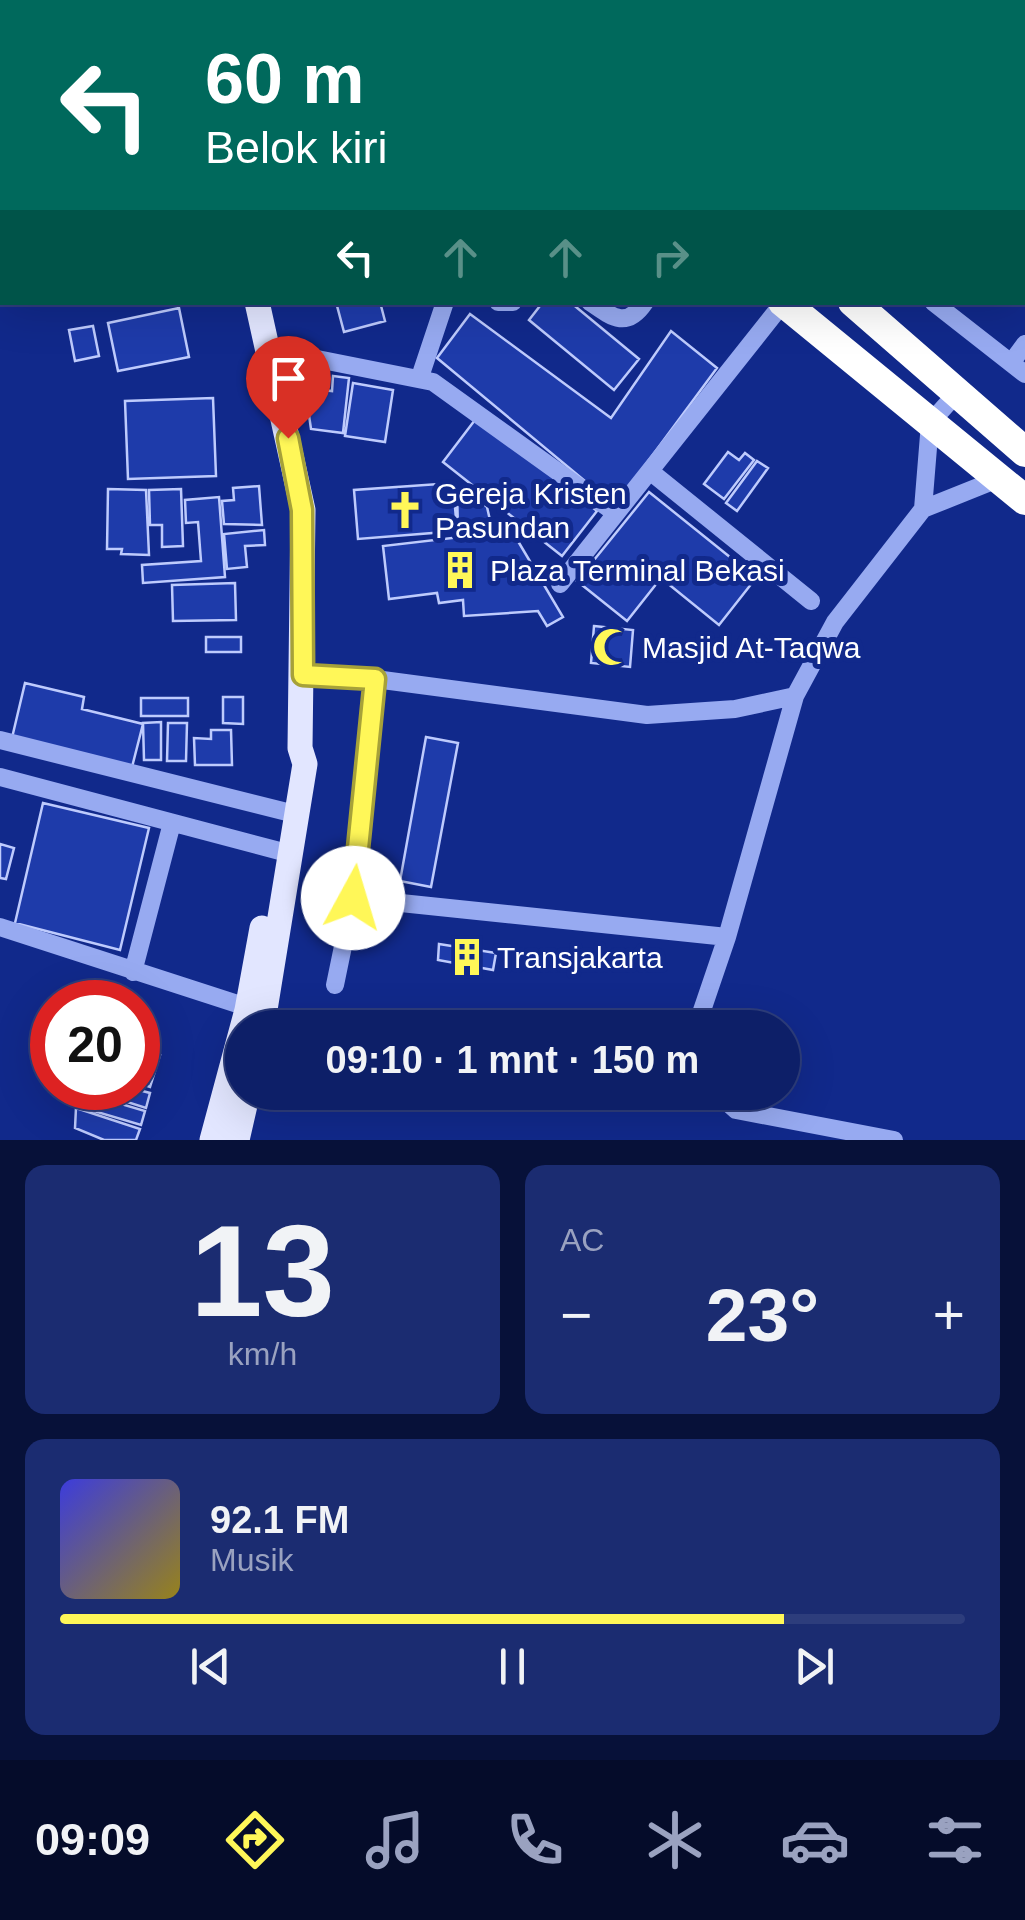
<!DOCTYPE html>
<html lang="id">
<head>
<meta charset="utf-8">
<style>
	:root { --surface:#0d1f68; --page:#1b2c71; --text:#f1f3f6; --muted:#9aa2c0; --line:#2d3d7c; --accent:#fff758 }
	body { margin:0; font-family:Arial,sans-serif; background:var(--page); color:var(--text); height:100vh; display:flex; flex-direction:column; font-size:38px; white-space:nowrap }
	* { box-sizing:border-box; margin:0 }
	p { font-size:32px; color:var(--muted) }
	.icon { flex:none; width:55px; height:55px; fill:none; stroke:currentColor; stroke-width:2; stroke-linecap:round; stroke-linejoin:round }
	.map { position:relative; height:1140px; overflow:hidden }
	.details { display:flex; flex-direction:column; gap:25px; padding:25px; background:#071139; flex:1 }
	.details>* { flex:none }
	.banner { position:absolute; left:0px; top:0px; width:1025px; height:305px; box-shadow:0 10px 40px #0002,0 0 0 2px var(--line); background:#00695c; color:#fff; overflow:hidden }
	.speed { position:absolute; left:30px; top:980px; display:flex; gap:20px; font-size:50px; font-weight:700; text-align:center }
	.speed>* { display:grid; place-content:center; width:130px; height:130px; border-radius:50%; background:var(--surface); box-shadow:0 10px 40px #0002,0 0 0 2px var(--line); line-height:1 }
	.speed .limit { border:15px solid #d22; background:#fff; color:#111 }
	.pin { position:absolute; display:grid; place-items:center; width:85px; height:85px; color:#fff; margin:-102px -42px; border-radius:50% 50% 50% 0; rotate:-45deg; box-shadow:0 0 10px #0007 }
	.pin .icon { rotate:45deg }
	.me { position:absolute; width:110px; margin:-55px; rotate:6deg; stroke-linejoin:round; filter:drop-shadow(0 0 8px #0008) }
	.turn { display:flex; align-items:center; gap:35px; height:210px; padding:0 40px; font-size:45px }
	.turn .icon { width:130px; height:130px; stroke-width:2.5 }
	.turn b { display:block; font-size:70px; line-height:85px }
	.lanes { display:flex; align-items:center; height:95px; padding:0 40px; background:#0003; justify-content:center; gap:50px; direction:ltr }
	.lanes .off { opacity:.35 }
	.big { font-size:75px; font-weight:700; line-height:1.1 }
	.details .widget { flex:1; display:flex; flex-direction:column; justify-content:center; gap:15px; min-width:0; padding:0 35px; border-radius:20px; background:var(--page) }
	.details .dial { align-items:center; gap:0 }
	.dial b { font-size:130px; line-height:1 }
	.song { display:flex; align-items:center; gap:30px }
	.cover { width:120px; height:120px; border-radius:15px; background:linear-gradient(135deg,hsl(240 70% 55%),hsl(50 70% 35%)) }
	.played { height:10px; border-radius:5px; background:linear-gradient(90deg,var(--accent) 80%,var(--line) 80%) }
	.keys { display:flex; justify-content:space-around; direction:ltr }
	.heat { display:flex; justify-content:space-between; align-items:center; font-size:55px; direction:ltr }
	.details .tiles { flex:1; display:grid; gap:25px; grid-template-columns:1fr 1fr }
	.widget:last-child { grid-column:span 2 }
	.trip { position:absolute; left:225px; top:1010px; width:575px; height:100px; border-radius:50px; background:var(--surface); box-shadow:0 10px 40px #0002,0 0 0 2px var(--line); font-weight:700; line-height:100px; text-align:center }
	.tab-bar { display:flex; height:160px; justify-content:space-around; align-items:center; background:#050c2a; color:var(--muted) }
	.tab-bar .icon { width:70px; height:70px }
	.tab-bar .on { color:var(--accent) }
	.tab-bar b { font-size:45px; color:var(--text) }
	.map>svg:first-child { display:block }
</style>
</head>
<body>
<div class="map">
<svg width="1025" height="1140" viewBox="0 0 1025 1140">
	<rect width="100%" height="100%" fill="#11298b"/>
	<path fill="#1e3baa" stroke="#becbfd" stroke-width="2.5" d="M 336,302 L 380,302 L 385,321 L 344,332 Z
		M 543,302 L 570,302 L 639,359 L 614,390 L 529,320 Z
		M 179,308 L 189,357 L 118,371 L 108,323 Z
		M 470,314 L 611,418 L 671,331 L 717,368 L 615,506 L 437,358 Z
		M 93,326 L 99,356 L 75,361 L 69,330 Z
		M 333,376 L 349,378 L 343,433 L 311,429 L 305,388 L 332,391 Z
		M 353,383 L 393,390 L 385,442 L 345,436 Z
		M 213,398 L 216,476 L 128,479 L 125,401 Z
		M 478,416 L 597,511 L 562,556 L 443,462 Z
		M 728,452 L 739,460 L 745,453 L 754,460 L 724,499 L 704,484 Z
		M 757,461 L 768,468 L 737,511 L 726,503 Z
		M 453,483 L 457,531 L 358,539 L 354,490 Z
		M 259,486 L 262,525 L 224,524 L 222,501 L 234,500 L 233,488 Z
		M 108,489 L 146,490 L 149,555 L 121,554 L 122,549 L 107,549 Z
		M 181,489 L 183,546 L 162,547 L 162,525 L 150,525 L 149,490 Z
		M 466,489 L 487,507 L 492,529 L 458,530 L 457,491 Z
		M 649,492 L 756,578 L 719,625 L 661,578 L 627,621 L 577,581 Z
		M 219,497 L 225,577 L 143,583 L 142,565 L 201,561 L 198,522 L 186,523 L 185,500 Z
		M 264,530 L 265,545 L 245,546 L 247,567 L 227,569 L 224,534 Z
		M 512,531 L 563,617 L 547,626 L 538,611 L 464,616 L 463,600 L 439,603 L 437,593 L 389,599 L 383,546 Z
		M 235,583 L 236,620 L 173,621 L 172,585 Z
		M 594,626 L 633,630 L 630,667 L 591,663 Z
		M 206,637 L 241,637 L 241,652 L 206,652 Z
		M 25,683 L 84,697 L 82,709 L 143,724 L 131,771 L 11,742 Z
		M 223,697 L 243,697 L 243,724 L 223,723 Z
		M 141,698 L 188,698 L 188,716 L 141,716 Z
		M 161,722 L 161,760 L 144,760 L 143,723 Z
		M 168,723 L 187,723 L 186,761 L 167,761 Z
		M 211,730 L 231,730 L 232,765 L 195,765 L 194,738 L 211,739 Z
		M 426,737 L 458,743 L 431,887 L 400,881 Z
		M 43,803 L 149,828 L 120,950 L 15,923 Z
		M 0,844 L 14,848 L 6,879 L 0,878 Z
		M 439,944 L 496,953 L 493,970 L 438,960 Z
		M 138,1049 L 160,1055 L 150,1087 L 138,1083 Z
		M 83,1088 L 131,1088 L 150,1093 L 146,1108 Z
		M 74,1090 L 145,1111 L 141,1125 L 70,1104 Z
		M 76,1108 L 140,1129 L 136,1140 L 104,1140 L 75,1128 Z"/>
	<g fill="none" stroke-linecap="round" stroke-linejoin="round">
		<path stroke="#97aaf1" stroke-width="18" d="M 1022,170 L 1025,172
			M 498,302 L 513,302
			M 590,302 C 613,318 627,329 645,302
			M 933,302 L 1025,374
			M 267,349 L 433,382 L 614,512
			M 1011,363 L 1025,344
			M 420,377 L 445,302
			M 651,472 L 811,601
			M 923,509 L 930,423 L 957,393
			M 560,584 L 783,303
			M 303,675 L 375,679 L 647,715 L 735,709 L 795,696 L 835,622 L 923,509 L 998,479
			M 0,740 L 299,815
			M 0,777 L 291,854
			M 353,898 L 727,937
			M 0,927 L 256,1010
			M 133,972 L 172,823
			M 335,985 L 353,898 L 375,679
			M 696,1028 L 727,937 L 795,696
			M 716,1092 L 736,1110 L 894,1140"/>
		<path stroke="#e2e6ff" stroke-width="25" d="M 118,0 L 119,2
			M 257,302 L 303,510 L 300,748 L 305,764 L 262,1028
			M 212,1140 L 247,1010 L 262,928
			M 237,1140 L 248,1092"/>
		<path stroke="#fff" stroke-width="30" d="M 401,0 L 404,2
			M 475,0 L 479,2
			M 783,302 L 1025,500
			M 853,302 L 1025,452"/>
	</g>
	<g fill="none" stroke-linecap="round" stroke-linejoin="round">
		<g stroke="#a6a139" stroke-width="25">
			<path id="route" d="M 288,438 L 302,510 L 303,675 L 375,679 L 353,898"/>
		</g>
		<use href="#route" stroke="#fff758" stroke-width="18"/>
	</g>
	<defs>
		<g id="church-bare" transform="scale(3)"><path d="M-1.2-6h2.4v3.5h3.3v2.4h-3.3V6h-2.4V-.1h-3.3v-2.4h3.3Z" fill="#fff758" stroke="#11298b" stroke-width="2.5" paint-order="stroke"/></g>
		<g id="building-bare" transform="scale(3)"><path d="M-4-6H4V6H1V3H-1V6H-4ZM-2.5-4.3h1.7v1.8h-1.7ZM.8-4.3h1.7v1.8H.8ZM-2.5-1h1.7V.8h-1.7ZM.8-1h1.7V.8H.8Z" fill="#fff758" stroke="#11298b" stroke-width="2.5" paint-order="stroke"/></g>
		<g id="mosque-bare" transform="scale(3)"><path d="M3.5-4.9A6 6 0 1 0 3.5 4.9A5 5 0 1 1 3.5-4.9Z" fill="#fff758" stroke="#11298b" stroke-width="2.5" paint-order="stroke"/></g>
	</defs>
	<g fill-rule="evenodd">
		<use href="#church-bare" x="405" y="510"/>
		<use href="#building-bare" x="460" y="570"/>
		<use href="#mosque-bare" x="612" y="647"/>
		<use href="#building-bare" x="467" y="957"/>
	</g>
	<g text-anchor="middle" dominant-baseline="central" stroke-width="10" stroke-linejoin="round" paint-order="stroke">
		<g font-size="30" fill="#fff" stroke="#11298b" text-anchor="start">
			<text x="435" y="493">Gereja Kristen<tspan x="435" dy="34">Pasundan</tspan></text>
			<text x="490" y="570">Plaza Terminal Bekasi</text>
			<text x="642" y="647">Masjid At-Taqwa</text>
			<text x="497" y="957">Transjakarta</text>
		</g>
	</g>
</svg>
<div class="speed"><div class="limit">20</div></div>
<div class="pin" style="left:288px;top:438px;background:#d93025"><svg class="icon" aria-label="arrive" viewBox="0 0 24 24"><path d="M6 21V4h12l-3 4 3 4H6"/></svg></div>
<svg class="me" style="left:353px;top:898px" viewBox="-20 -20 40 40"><circle r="19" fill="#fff"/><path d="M0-13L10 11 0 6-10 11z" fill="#fff758"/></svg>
<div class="trip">09:10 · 1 mnt · 150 m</div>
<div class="banner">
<div class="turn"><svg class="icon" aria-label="left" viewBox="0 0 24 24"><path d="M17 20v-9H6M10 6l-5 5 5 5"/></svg><div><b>60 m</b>Belok kiri</div></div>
<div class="lanes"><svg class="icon" aria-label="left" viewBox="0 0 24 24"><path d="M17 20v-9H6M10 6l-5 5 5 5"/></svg><svg class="icon off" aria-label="ahead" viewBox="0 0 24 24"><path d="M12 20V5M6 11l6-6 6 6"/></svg><svg class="icon off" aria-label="ahead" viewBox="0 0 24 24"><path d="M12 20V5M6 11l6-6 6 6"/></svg><svg class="icon off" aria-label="right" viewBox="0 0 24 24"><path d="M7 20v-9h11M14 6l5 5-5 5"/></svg></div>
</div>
</div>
<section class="details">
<div class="tiles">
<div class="widget dial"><b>13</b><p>km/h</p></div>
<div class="widget"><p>AC</p>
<div class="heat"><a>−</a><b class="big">23°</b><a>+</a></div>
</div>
<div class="widget">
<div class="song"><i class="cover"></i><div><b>92.1 FM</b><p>Musik</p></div></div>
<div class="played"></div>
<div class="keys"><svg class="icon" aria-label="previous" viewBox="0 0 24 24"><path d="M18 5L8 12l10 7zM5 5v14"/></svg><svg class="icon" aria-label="pause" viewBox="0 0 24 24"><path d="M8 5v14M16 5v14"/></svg><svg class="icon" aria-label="next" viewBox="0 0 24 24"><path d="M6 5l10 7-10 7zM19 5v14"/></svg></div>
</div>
</div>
</section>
<nav class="tab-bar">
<b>09:09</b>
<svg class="icon on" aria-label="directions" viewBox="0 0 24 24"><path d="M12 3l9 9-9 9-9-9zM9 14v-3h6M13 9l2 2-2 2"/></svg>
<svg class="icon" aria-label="music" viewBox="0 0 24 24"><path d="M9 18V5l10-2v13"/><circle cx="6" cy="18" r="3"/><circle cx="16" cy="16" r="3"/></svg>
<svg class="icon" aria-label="phone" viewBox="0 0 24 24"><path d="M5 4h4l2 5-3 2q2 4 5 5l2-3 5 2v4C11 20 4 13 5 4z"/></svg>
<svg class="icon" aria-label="climate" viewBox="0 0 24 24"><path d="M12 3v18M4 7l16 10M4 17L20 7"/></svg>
<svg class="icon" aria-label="car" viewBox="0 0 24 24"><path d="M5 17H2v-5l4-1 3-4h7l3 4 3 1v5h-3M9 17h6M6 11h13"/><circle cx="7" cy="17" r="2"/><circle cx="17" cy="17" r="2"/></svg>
<svg class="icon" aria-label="filters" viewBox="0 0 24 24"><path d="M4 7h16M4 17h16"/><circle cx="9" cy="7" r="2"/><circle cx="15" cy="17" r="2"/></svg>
</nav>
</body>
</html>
